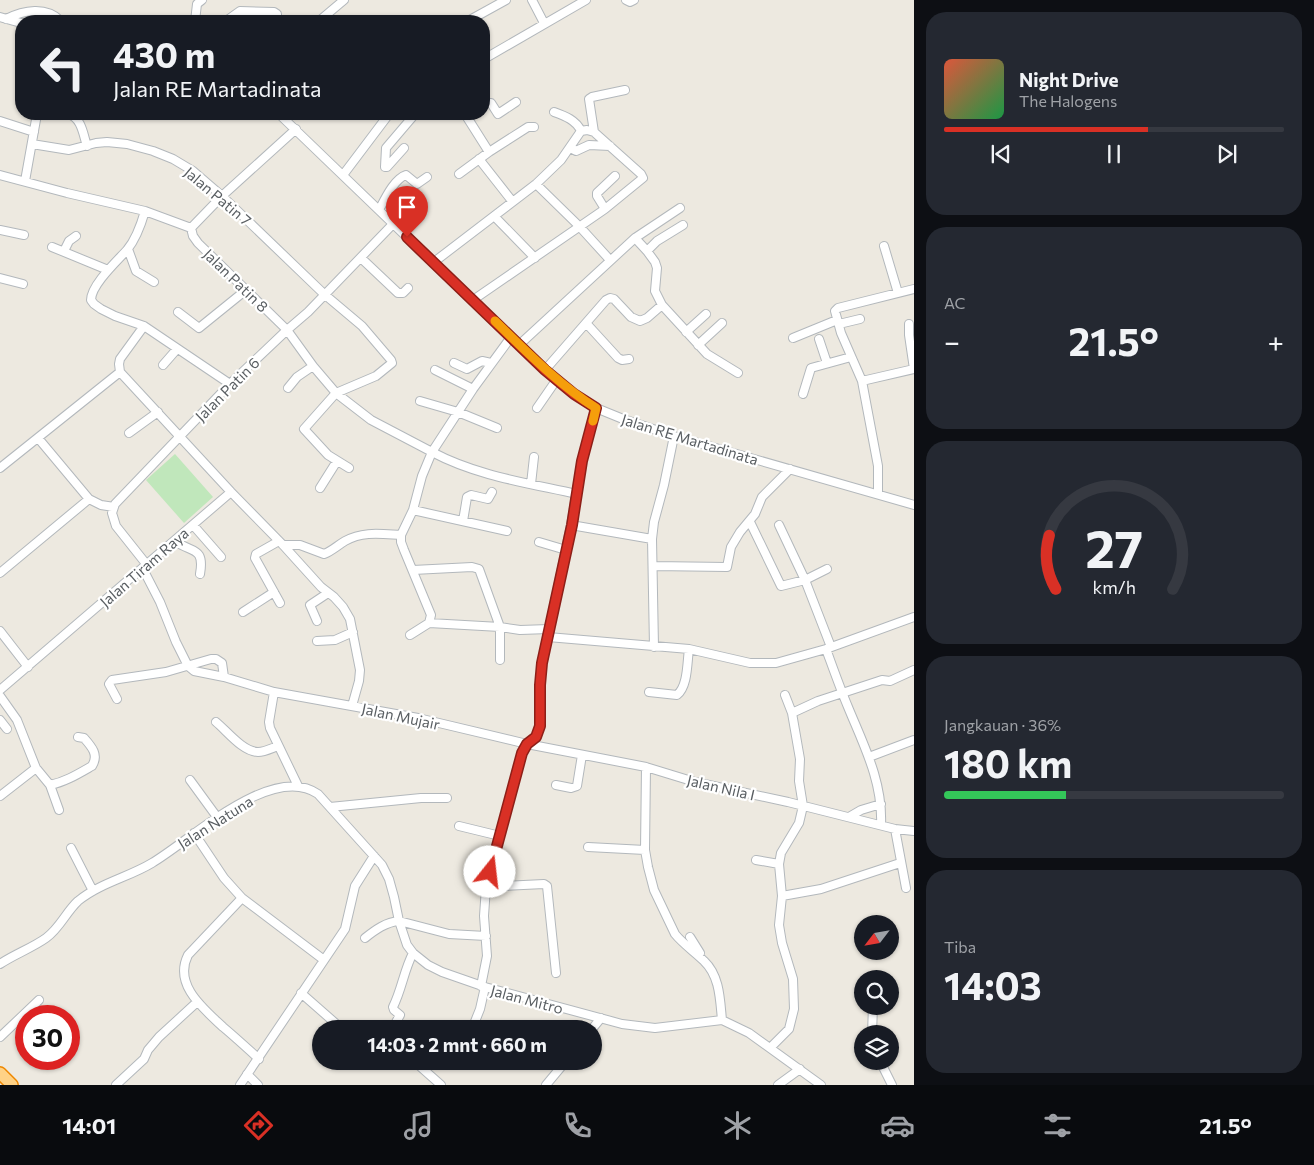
<!DOCTYPE html>
<html lang="id">
<head>
<meta charset="utf-8">
<style>
	:root { --surface:#171b24; --page:#242831; --text:#f1f3f6; --muted:#9ea1a6; --line:#363941; --accent:#d93025 }
	body { margin:0; font-family:Commissioner,sans-serif; background:var(--page); color:var(--text); height:100vh; display:flex; flex-direction:column; font-size:19px; white-space:nowrap }
	* { box-sizing:border-box; margin:0 }
	p { font-size:16px; color:var(--muted) }
	.icon { flex:none; width:28px; height:28px; fill:none; stroke:currentColor; stroke-width:2; stroke-linecap:round; stroke-linejoin:round }
	.map { position:relative; flex:1; overflow:hidden }
	.side { display:flex; flex-direction:column; gap:12px; padding:12px; background:#0d0f14; width:400px }
	.side>* { flex:none }
	.guide { position:absolute; left:15px; top:15px; width:475px; height:105px; border-radius:20px; box-shadow:0 1px 4px #0004; background:#171b24; color:var(--text); overflow:hidden }
	.needle { width:32px; rotate:239deg }
	.controls { position:absolute; left:854px; top:915px; display:grid; gap:10px }
	.controls a { display:grid; place-items:center; width:45px; height:45px; border-radius:50%; background:var(--surface); box-shadow:0 1px 4px #0004; font-size:25px }
	.speed { position:absolute; left:15px; top:1005px; display:flex; gap:10px; font-size:25px; font-weight:700; text-align:center }
	.speed>* { display:grid; place-content:center; width:65px; height:65px; border-radius:50%; background:var(--surface); box-shadow:0 1px 4px #0004; line-height:1 }
	.speed .limit { border:8px solid #d22; background:#fff; color:#111 }
	.pin { position:absolute; display:grid; place-items:center; width:42px; height:42px; color:#fff; margin:-51px -21px; border-radius:50% 50% 50% 0; rotate:-45deg; box-shadow:0 0 5px #0007 }
	.pin .icon { rotate:45deg }
	.me { position:absolute; width:55px; margin:-28px; rotate:16deg; stroke-linejoin:round; filter:drop-shadow(0 0 4px #0008) }
	.turn { display:flex; align-items:center; gap:18px; height:105px; padding:0 15px; font-size:22px }
	.turn .icon { width:65px; height:65px; stroke-width:2.5 }
	.turn b { display:block; font-size:35px; line-height:42px }
	.big { font-size:38px; font-weight:700; line-height:1.1 }
	.side .widget { flex:1; display:flex; flex-direction:column; justify-content:center; gap:8px; min-width:0; padding:0 18px; border-radius:20px; background:var(--page) }
	.side .dial { align-items:center; gap:0 }
	.dial svg { height:130px; overflow:visible; fill:none; stroke:var(--line); stroke-width:7; stroke-linecap:round; text-anchor:middle }
	.dial text { fill:var(--text); stroke:none }
	.song { display:flex; align-items:center; gap:15px }
	.cover { width:60px; height:60px; border-radius:8px; background:linear-gradient(135deg,hsl(10 70% 55%),hsl(140 70% 35%)) }
	.played { height:5px; border-radius:2px; background:linear-gradient(90deg,var(--accent) 60%,var(--line) 60%) }
	.keys { display:flex; justify-content:space-around; direction:ltr }
	.heat { display:flex; justify-content:space-between; align-items:center; font-size:28px; direction:ltr }
	.charge { height:8px; border-radius:4px; background:linear-gradient(90deg,#34c759 36%,var(--line) 0) }
	.trip { position:absolute; left:312px; top:1020px; width:290px; height:50px; border-radius:25px; background:var(--surface); box-shadow:0 1px 4px #0004; font-weight:700; line-height:50px; text-align:center }
	.dock { display:flex; height:80px; justify-content:space-around; align-items:center; background:#090b0e; color:var(--muted) }
	.dock .icon { width:35px; height:35px }
	.dock .current { color:var(--accent) }
	.dock b { font-size:22px; color:var(--text) }
	main { display:flex; flex:1; min-height:0 }
	.map>svg:first-child { display:block }
</style>
</head>
<body>
<main>
<div class="map">
<svg width="914" height="1085" viewBox="0 0 914 1085">
	<rect width="100%" height="100%" fill="#ede9e0"/>
	<path fill="#c0e7bb" d="M 175,454 L 213,497 L 184,523 L 146,480 Z"/>
	<g fill="none" stroke-linecap="round" stroke-linejoin="round">
		<g stroke="#b3b8bc" stroke-width="10">
			<path id="minor" d="M 532,0 L 544,23
				M 626,0 L 630,2 L 634,0
				M 0,17 L 21,23
				M 6,19 C 24,10 46,6 61,21
				M 195,21 L 197,4 L 202,0
				M 226,21 L 240,11 L 274,12 L 277,14 L 277,21
				M 319,21 L 344,0
				M 468,21 L 506,0
				M 484,59 L 586,0
				M 484,103 L 491,103 L 498,114 L 516,102
				M 554,112 C 565,116 576,120 581,131
				M 68,114 C 82,118 83,134 87,146
				M 279,114 L 545,370 L 574,394 L 596,408 L 623,419 L 674,436 L 914,505
				M 465,114 L 489,152
				M 0,121 L 34,132
				M 594,132 L 589,99 L 592,97 L 625,90
				M 32,144 L 69,150 L 96,143 L 107,142 L 127,144 L 153,151 L 173,159 L 193,171 L 222,196 L 324,294 L 362,326 L 391,360 L 392,363 L 376,376 L 336,393 L 304,429 L 328,455 L 349,468
				M 404,148 L 387,167 L 385,167 L 386,148 L 415,114
				M 570,148 L 576,151 L 589,145 L 610,146
				M 479,159 L 512,201
				M 459,174 L 489,152 L 528,127 L 534,127
				M 0,175 L 67,193 L 145,211 L 191,228
				M 343,175 L 389,114
				M 25,181 L 37,114
				M 536,184 L 579,226 L 610,260
				M 379,210 C 385,199 394,179 406,175 L 417,184 L 427,177
				M 145,211 C 141,225 136,239 127,250 C 117,261 91,285 91,300 L 94,304 L 101,309 L 115,316 L 144,326 L 230,384
				M 494,216 L 535,258
				M 191,228 L 193,236 L 198,243 L 287,330 L 313,366 L 336,393 L 371,420 L 432,452 L 422,476 L 413,510 L 401,535 L 401,542 L 404,550 L 431,615 L 429,623 L 410,635
				M 191,228 L 222,196 L 296,129
				M 0,230 L 24,235
				M 635,238 L 647,251 L 655,262 L 657,268 L 655,291 L 662,305 L 707,354 L 738,373
				M 884,246 L 898,293
				M 52,247 L 108,270
				M 128,249 L 136,271 L 154,282
				M 64,251 L 69,241 L 76,236
				M 647,251 L 657,241 L 683,225
				M 361,258 L 398,293 L 403,293 L 408,288
				M 434,262 L 536,184 L 561,160 L 581,131 L 587,130 L 594,132 L 641,174 L 643,178 L 605,209
				M 0,278 L 23,284
				M 473,300 L 605,209 L 597,196 L 597,193 L 615,176
				M 178,312 L 199,328 L 246,290
				M 586,323 L 618,358 L 622,360 L 629,359
				M 839,324 L 860,319
				M 909,324 L 909,335 L 914,369
				M 144,326 L 120,359 L 119,364 L 120,372 L 231,492 L 283,545 L 321,587 L 334,597 L 343,607 L 350,619 L 360,670 L 359,681 L 352,706
				M 686,332 L 706,314
				M 511,337 L 473,389 L 432,452 C 477,476 528,483 577,494
				M 793,338 L 837,320
				M 819,339 L 827,363
				M 519,345 L 635,238 L 680,208
				M 698,345 L 722,323
				M 454,363 L 467,369 L 482,361 L 491,363
				M 163,365 L 177,349
				M 435,370 L 473,389
				M 545,370 L 606,300 L 610,298 L 614,299 L 631,317 L 640,321 L 647,318 L 662,305
				M 862,381 L 914,369
				M 288,388 L 297,377 L 313,366
				M 803,394 L 811,368 L 851,357
				M 420,401 L 458,412 L 497,428
				M 537,408 L 557,379
				M 129,433 L 158,412
				M 38,438 L 89,499 L 101,505 L 114,507
				M 0,468 L 120,372
				M 531,484 L 534,457
				M 320,488 L 337,461
				M 878,494 L 878,466 L 862,381 L 841,333 L 835,311 L 838,308 L 914,289
				M 413,510 L 507,531
				M 463,521 L 467,497 L 471,495 L 488,499 L 492,492
				M 750,522 L 781,586 L 805,580 L 827,569
				M 193,525 L 221,557
				M 571,525 L 652,539
				M 779,525 L 805,580 L 831,647
				M 175,541 C 191,553 205,546 200,574
				M 279,541 L 256,554 L 255,558 L 280,603
				M 539,542 L 566,550
				M 283,545 L 300,545 L 324,554 C 332,551 338,545 345,541 C 363,531 381,534 401,535
				M 147,565 L 116,526 L 112,513 L 115,504 L 230,384 L 287,330 L 308,312 L 393,224
				M 653,566 L 727,567 L 731,547 L 740,532 L 755,514 L 762,497 L 790,469
				M 143,569 L 160,602 L 176,642 L 188,666 L 194,671 L 224,677 L 274,692 L 418,718 L 527,744 L 646,767 L 695,782 L 788,802 L 895,829 L 914,831
				M 413,570 L 472,567 L 479,569 L 500,627 L 500,660
				M 0,573 L 89,499
				M 243,612 L 274,592
				M 317,621 L 310,605 L 328,593
				M 429,623 L 500,627 L 520,630 L 549,629
				M 0,631 L 28,667
				M 548,637 L 689,649 L 750,663 L 776,663 L 826,649 L 914,617
				M 317,641 L 335,640 L 353,632
				M 654,647 L 652,539 L 654,522 L 664,485 L 674,436
				M 826,649 C 833,668 840,688 848,707 C 864,746 883,782 881,825
				M 0,690 L 231,492
				M 274,692 L 269,722 L 270,728 L 298,786
				M 649,692 L 677,695 C 688,686 687,663 689,649
				M 785,695 L 792,713
				M 0,696 L 17,720 L 36,768 L 50,785 L 59,810
				M 117,699 L 109,684 L 112,680 L 166,672 L 211,659 L 216,659 L 222,663 L 224,677
				M 0,720 L 7,729
				M 216,722 C 227,731 243,752 258,752 C 265,752 272,748 278,746
				M 869,757 L 914,740
				M 646,767 L 645,850 L 648,867 L 654,890 L 675,934 C 683,944 695,952 704,961 C 720,976 720,1000 722,1020
				M 190,780 L 217,817
				M 50,785 C 65,782 78,774 92,766 C 99,755 92,747 84,738 L 78,737
				M 556,785 L 571,788 L 577,786 L 582,755
				M 0,796 L 36,768
				M 330,807 L 421,798 L 447,798
				M 849,817 L 861,810 L 881,804
				M 459,826 L 500,836
				M 895,829 L 906,888
				M 194,833 L 224,878 L 242,898 L 324,960
				M 588,847 L 645,850
				M 71,848 L 93,891
				M 756,860 L 779,864
				M 486,887 L 544,884 L 547,886 L 556,973
				M 782,896 L 821,889 L 900,863
				M 242,898 L 188,955 C 173,985 204,1009 223,1027 C 235,1037 247,1048 259,1059
				M 690,937 L 700,953
				M 365,938 C 375,930 386,922 399,921 L 449,934 L 486,936
				M 0,964 C 15,954 32,948 46,938 C 60,928 66,912 78,901 C 100,883 129,877 152,863 C 191,840 272,762 318,794 L 382,865 L 389,879 L 394,897 L 399,921 L 407,945 L 413,953 L 428,965 L 442,972 L 485,987 L 622,1024 L 655,1028 L 722,1020 L 749,1033 L 821,1085
				M 481,986 L 487,956 L 484,916 L 486,887 L 522,753 L 527,744 L 536,737 L 540,726 L 540,685 L 542,663 L 571,525 L 582,461 L 596,408
				M 301,993 L 342,1029
				M 395,1024 L 400,1015 L 394,1010 L 393,1007 C 402,989 404,970 413,953
				M 472,1029 L 480,1009 L 485,987
				M 592,1029 L 601,1018
				M 872,1034 L 873,1006
				M 0,1037 L 39,1000
				M 771,1047 L 789,1029 L 794,1009 L 793,979 L 782,943 L 779,925 L 782,896 L 779,864 L 781,853 L 799,823 L 803,806 L 799,781 L 800,759 L 792,713 L 818,701 L 882,680 L 890,681 L 914,670
				M 414,1061 L 441,1085
				M 880,1061 L 892,1085
				M 247,1074 L 258,1085
				M 116,1085 L 144,1059 L 148,1050 L 159,1037 L 196,1003
				M 240,1085 L 345,929 L 355,886 L 374,856
				M 546,1085 L 566,1061
				M 778,1085 L 800,1069"/>
		</g>
		<g stroke="#ee8700" stroke-width="14">
			<path id="highway" d="M 0,1073 L 12,1085"/>
		</g>
		<use href="#minor" stroke="#fff" stroke-width="8"/>
		<use href="#highway" stroke="#ffd286" stroke-width="11"/>
	</g>
	<g fill="none" stroke-linecap="round" stroke-linejoin="round">
		<g stroke="#8d1f18" stroke-width="12">
			<path id="route" d="M 407,237 L 545,370 L 574,394 L 596,408 L 582,461 L 572,525 L 542,663 L 540,685 L 540,726 L 536,737 L 527,744 L 522,753 L 490,872"/>
		</g>
		<use href="#route" stroke="#d93025" stroke-width="9"/>
		<path stroke="#f59e0b" stroke-width="9" d="M 495,321 C 527,352 558,384 596,408 L 593,421"/>
	</g>
	<g text-anchor="middle" dominant-baseline="central" stroke-width="4.5" stroke-linejoin="round" paint-order="stroke">
		<g font-size="15" fill="#595e62" stroke="#fff">
			<text transform="translate(218 196) rotate(40)">Jalan Patin 7</text>
			<text transform="translate(236 280) rotate(44)">Jalan Patin 8</text>
			<text transform="translate(227 389) rotate(-45)">Jalan Patin 6</text>
			<text transform="translate(690 439) rotate(17)">Jalan RE Martadinata</text>
			<text transform="translate(144 567) rotate(-41)">Jalan Tiram Raya</text>
			<text transform="translate(401 716) rotate(12)">Jalan Mujair</text>
			<text transform="translate(721 787) rotate(13)">Jalan Nila I</text>
			<text transform="translate(215 822) rotate(-32)">Jalan Natuna</text>
			<text transform="translate(527 999) rotate(15)">Jalan Mitro</text>
		</g>
	</g>
</svg>
<div class="controls">
<a><svg class="needle" viewBox="-14 -14 28 28"><path d="M0-13l5 13h-10z" fill="#e53935"/><path d="M0 13l5-13h-10z" fill="#9ea1a6"/></svg></a>
<a><svg class="icon" aria-label="search" viewBox="0 0 24 24"><circle cx="10" cy="10" r="6"/><path d="M15 15l6 6"/></svg></a>
<a><svg class="icon" aria-label="layers" viewBox="0 0 24 24"><path d="M12 4l9 5-9 5-9-5zM3 14l9 5 9-5"/></svg></a>
</div>
<div class="speed"><div class="limit">30</div></div>
<div class="pin" style="left:407px;top:237px;background:#d93025"><svg class="icon" aria-label="arrive" viewBox="0 0 24 24"><path d="M6 21V4h12l-3 4 3 4H6"/></svg></div>
<svg class="me" style="left:490px;top:872px" viewBox="-20 -20 40 40"><circle r="19" fill="#fff"/><path d="M0-13L10 11 0 6-10 11z" fill="#d93025"/></svg>
<div class="trip">14:03 · 2 mnt · 660 m</div>
<div class="guide">
<div class="turn"><svg class="icon" aria-label="left" viewBox="0 0 24 24"><path d="M17 20v-9H6M10 6l-5 5 5 5"/></svg><div><b>430 m</b>Jalan RE Martadinata</div></div>
</div>
</div>
<section class="side">
<div class="widget">
<div class="song"><i class="cover"></i><div><b>Night Drive</b><p>The Halogens</p></div></div>
<div class="played"></div>
<div class="keys"><svg class="icon" aria-label="previous" viewBox="0 0 24 24"><path d="M18 5L8 12l10 7zM5 5v14"/></svg><svg class="icon" aria-label="pause" viewBox="0 0 24 24"><path d="M8 5v14M16 5v14"/></svg><svg class="icon" aria-label="next" viewBox="0 0 24 24"><path d="M6 5l10 7-10 7zM19 5v14"/></svg></div>
</div>
<div class="widget"><p>AC</p>
<div class="heat"><a>−</a><b class="big">21.5°</b><a>+</a></div>
</div>
<div class="widget dial"><svg viewBox="0 0 100 80">
<path d="M14 69A42 42 0 1 1 86 69"/>
<path d="M14 69A42 42 0 0 1 10 36" stroke="#d93025"/>
<text x="50" y="56" font-size="32" font-weight="700">27</text>
<text x="50" y="72" font-size="11">km/h</text>
</svg></div>
<div class="widget"><p>Jangkauan · 36%</p><b class="big">180 km</b><div class="charge"></div></div>
<div class="widget"><p>Tiba</p><b class="big">14:03</b></div>
</section>
</main>
<nav class="dock">
<b>14:01</b>
<svg class="icon current" aria-label="directions" viewBox="0 0 24 24"><path d="M12 3l9 9-9 9-9-9zM9 14v-3h6M13 9l2 2-2 2"/></svg>
<svg class="icon" aria-label="music" viewBox="0 0 24 24"><path d="M9 18V5l10-2v13"/><circle cx="6" cy="18" r="3"/><circle cx="16" cy="16" r="3"/></svg>
<svg class="icon" aria-label="phone" viewBox="0 0 24 24"><path d="M5 4h4l2 5-3 2q2 4 5 5l2-3 5 2v4C11 20 4 13 5 4z"/></svg>
<svg class="icon" aria-label="climate" viewBox="0 0 24 24"><path d="M12 3v18M4 7l16 10M4 17L20 7"/></svg>
<svg class="icon" aria-label="car" viewBox="0 0 24 24"><path d="M5 17H2v-5l4-1 3-4h7l3 4 3 1v5h-3M9 17h6M6 11h13"/><circle cx="7" cy="17" r="2"/><circle cx="17" cy="17" r="2"/></svg>
<svg class="icon" aria-label="filters" viewBox="0 0 24 24"><path d="M4 7h16M4 17h16"/><circle cx="9" cy="7" r="2"/><circle cx="15" cy="17" r="2"/></svg>
<b>21.5°</b>
</nav>
</body>
</html>
